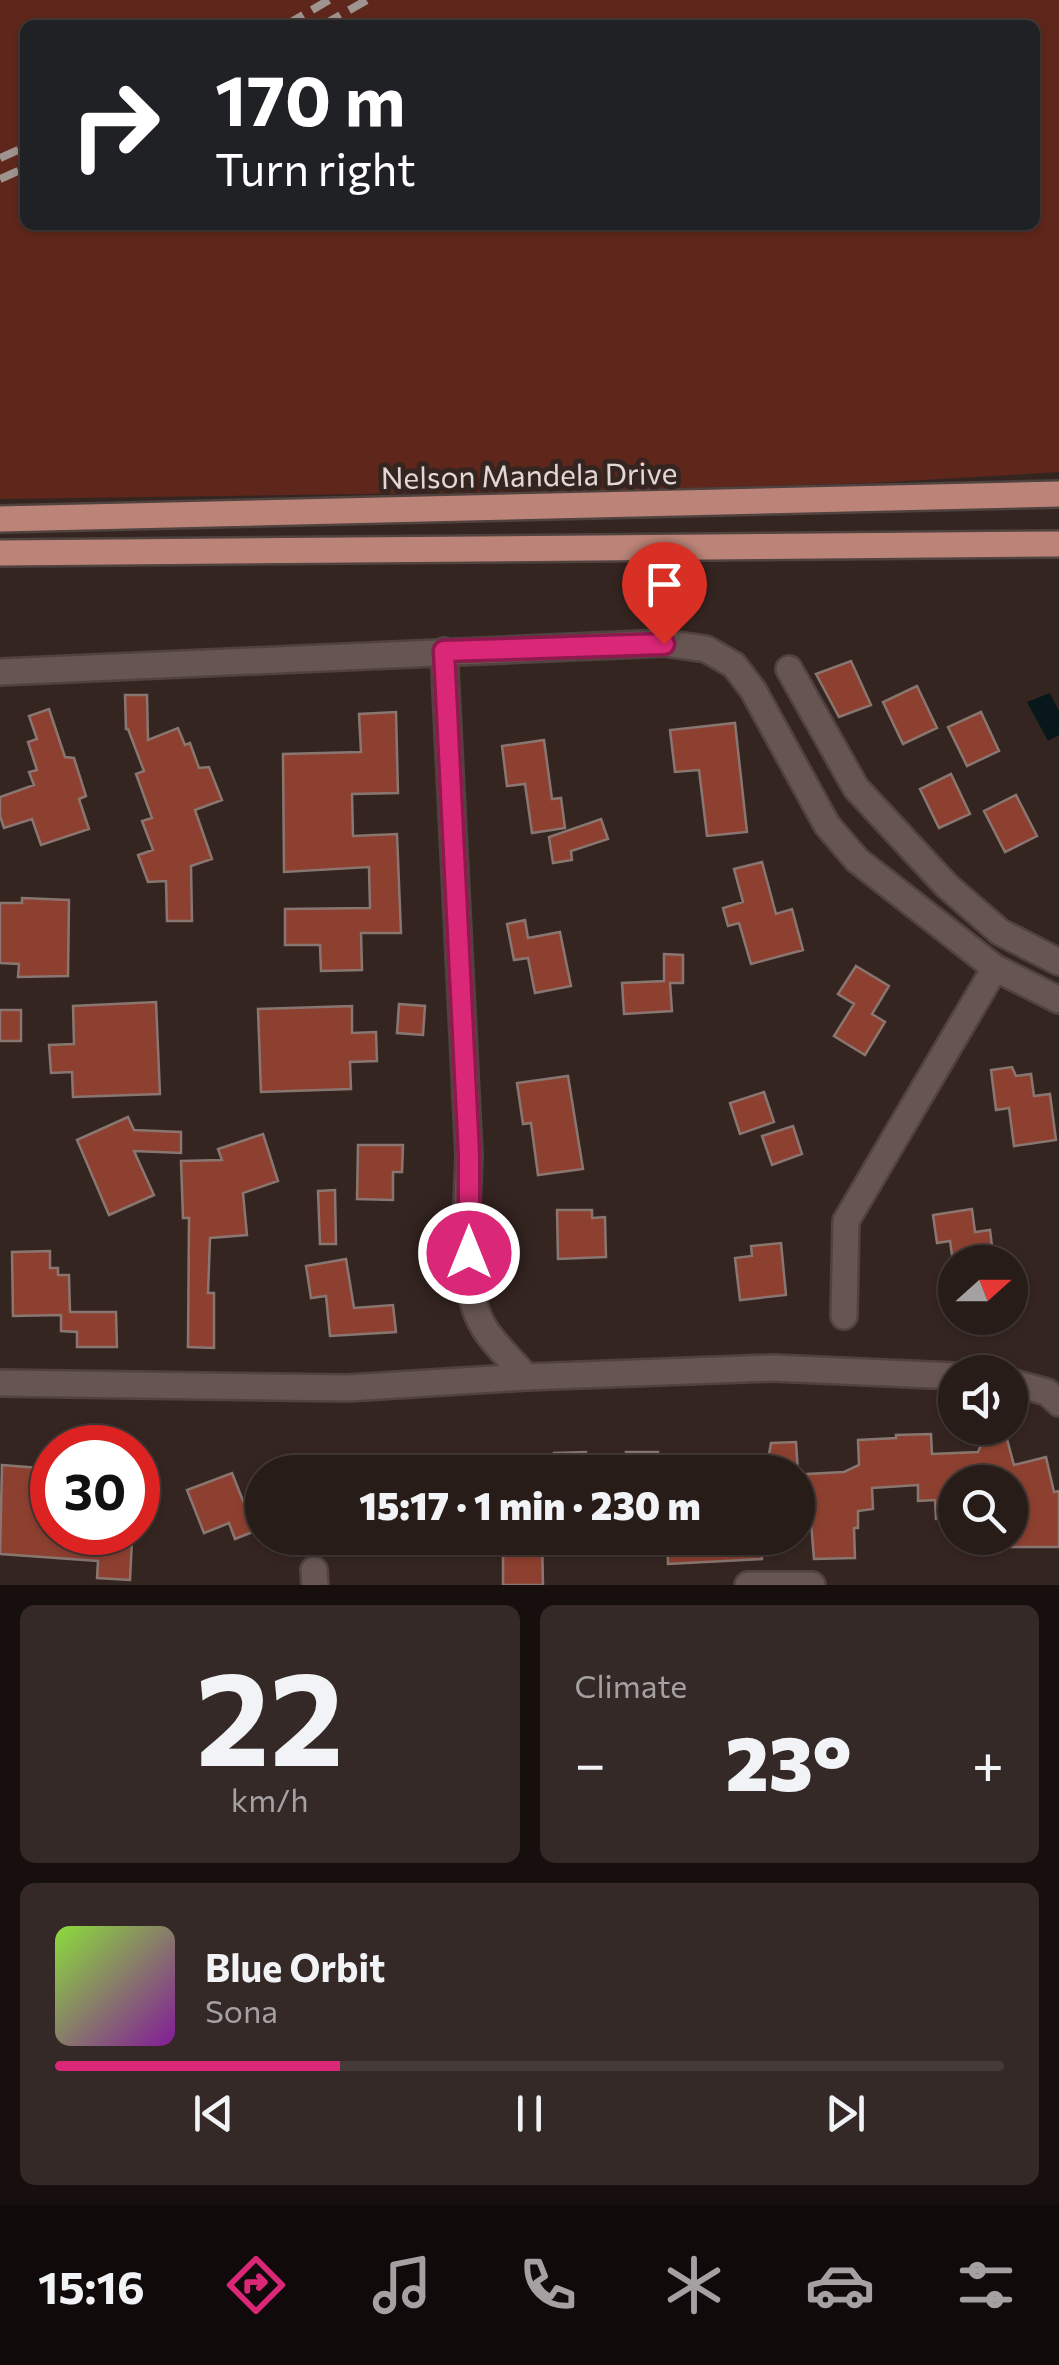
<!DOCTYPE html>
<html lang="en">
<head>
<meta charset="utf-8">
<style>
	:root { --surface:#281c19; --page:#342926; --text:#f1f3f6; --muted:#a5a1a2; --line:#443a38; --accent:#db2777 }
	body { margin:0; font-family:Commissioner,sans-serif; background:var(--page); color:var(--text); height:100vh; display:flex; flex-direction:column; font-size:38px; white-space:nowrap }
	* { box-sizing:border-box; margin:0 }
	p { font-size:32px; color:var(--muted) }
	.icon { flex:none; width:55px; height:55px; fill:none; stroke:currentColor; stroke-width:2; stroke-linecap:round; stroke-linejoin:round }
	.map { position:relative; height:1585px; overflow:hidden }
	.drawer { display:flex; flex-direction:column; gap:20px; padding:20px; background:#160f0e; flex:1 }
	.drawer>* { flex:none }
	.hud { position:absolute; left:20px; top:20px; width:1020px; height:210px; border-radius:15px; box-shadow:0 2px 8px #0004,0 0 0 2px var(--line); background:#202124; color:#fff; overflow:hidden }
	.needle { width:65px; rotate:69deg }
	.buttons { position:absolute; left:938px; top:1245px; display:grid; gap:20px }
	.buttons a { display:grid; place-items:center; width:90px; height:90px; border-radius:50%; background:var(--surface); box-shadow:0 2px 8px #0004,0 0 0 2px var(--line); font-size:50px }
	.speed { position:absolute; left:30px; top:1425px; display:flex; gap:20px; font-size:50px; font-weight:700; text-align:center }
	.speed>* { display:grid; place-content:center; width:130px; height:130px; border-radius:50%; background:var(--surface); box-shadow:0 2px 8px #0004,0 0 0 2px var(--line); line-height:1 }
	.speed .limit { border:15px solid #d22; background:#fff; color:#111 }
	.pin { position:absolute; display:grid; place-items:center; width:85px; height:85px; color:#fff; margin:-102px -42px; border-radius:50% 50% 50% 0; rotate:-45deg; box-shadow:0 0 10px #0007 }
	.pin .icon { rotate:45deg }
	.me { position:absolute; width:110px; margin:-55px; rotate:0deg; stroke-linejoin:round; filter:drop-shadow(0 0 8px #0008) }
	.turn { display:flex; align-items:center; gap:35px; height:210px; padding:0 30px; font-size:45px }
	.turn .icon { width:130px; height:130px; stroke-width:2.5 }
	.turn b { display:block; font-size:70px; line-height:85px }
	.big { font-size:75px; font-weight:800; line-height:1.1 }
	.drawer .widget { flex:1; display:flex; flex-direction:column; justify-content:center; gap:15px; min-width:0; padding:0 35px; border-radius:15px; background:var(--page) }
	.drawer .dial { align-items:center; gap:0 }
	.dial b { font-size:130px; line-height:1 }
	.song { display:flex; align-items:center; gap:30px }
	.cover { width:120px; height:120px; border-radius:15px; background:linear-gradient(135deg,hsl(90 70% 55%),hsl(290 70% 35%)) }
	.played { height:10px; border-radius:5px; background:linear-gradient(90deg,var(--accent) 30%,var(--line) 30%) }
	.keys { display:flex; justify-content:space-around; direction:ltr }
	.heat { display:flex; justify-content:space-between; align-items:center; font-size:55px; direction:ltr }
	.drawer .tiles { flex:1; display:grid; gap:20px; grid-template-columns:1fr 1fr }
	.widget:last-child { grid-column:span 2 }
	.trip { position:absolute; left:245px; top:1455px; width:570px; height:100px; border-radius:50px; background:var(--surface); box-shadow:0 2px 8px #0004,0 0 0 2px var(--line); font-weight:800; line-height:100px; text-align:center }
	.menu { display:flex; height:160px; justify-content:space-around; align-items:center; background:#100b0a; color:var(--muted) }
	.menu .icon { width:70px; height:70px }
	.menu .current { color:var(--accent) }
	.menu b { font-size:45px; color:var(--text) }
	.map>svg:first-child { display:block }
</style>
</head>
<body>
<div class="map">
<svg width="1059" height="1585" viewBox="0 0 1059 1585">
	<rect width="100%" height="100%" fill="#352521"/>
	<path fill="#5f271b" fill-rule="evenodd" d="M 0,0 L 1059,0 L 1059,472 L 871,483 L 584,491 L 0,499 ZM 25,25 L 1035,25 L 1035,225 L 25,225 Z"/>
	<path fill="#081719" d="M 1050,693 L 1059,711 L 1059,735 L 1048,741 L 1027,702 Z"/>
	<path fill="#8d4030" stroke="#897671" stroke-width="2.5" d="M 851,661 L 871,705 L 839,717 L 816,674 Z
		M 917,686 L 937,728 L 903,744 L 883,702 Z
		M 125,695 L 147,695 L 148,740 L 178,728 L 185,745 L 190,743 L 199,768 L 209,767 L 222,800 L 195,810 L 212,859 L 191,866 L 192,921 L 167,921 L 166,881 L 148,882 L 138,855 L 153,850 L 142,821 L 152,818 L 136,774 L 144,771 L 128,729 L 126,729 Z
		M 49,709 L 65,757 L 74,758 L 86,796 L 79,799 L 89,829 L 41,845 L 32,819 L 4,828 L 0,816 L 0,797 L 34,785 L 29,772 L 37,770 L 28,742 L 37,739 L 29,716 Z
		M 396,712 L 398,793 L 352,794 L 353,836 L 397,834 L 401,933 L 361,933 L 362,970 L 321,971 L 320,945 L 285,945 L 285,909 L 370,908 L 369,867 L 284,872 L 283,754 L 361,752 L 359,714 Z
		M 981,712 L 999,751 L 967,766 L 948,727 Z
		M 735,723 L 747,832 L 707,836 L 699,770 L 675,772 L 670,730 Z
		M 544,740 L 552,799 L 561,798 L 565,828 L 532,833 L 525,784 L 507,786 L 502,746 Z
		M 951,774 L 970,814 L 939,828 L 920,789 Z
		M 1016,795 L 1037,836 L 1005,852 L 984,811 Z
		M 601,819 L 608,839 L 571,851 L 572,860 L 553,863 L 549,837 Z
		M 762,862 L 776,914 L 792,909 L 803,950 L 751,964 L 739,923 L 728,926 L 723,908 L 743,902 L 734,869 Z
		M 22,898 L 69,900 L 68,976 L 18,977 L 19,964 L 0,963 L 0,903 L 22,903 Z
		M 525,920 L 528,938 L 560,932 L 571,986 L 535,993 L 528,958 L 514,960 L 507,924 Z
		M 664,954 L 683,955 L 683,983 L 670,983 L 672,1011 L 624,1014 L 622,983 L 664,981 Z
		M 856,966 L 889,986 L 872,1014 L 885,1022 L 865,1055 L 834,1036 L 854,1004 L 838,994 Z
		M 156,1002 L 160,1094 L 73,1097 L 72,1072 L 51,1073 L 49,1045 L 74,1044 L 73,1006 Z
		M 399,1004 L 425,1006 L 423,1035 L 397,1033 Z
		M 352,1006 L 352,1033 L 376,1032 L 377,1061 L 350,1062 L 351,1089 L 261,1092 L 258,1009 Z
		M 0,1010 L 21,1010 L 21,1041 L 0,1041 Z
		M 1012,1067 L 1016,1076 L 1031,1074 L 1034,1096 L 1050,1094 L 1056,1140 L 1014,1146 L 1009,1108 L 996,1110 L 991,1070 Z
		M 568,1076 L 583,1169 L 538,1175 L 531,1123 L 523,1124 L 517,1083 Z
		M 764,1092 L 774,1122 L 740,1134 L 730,1103 Z
		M 128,1117 L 134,1130 L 181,1132 L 181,1153 L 134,1151 L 154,1195 L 109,1215 L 77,1140 Z
		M 793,1126 L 802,1154 L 772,1165 L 762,1136 Z
		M 263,1134 L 278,1181 L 243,1193 L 247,1235 L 210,1238 L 208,1293 L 214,1293 L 214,1348 L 188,1347 L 189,1218 L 183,1218 L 181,1161 L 222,1160 L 218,1149 Z
		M 358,1145 L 403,1145 L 402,1172 L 393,1172 L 393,1200 L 357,1199 Z
		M 335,1190 L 336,1244 L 320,1244 L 318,1191 Z
		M 972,1209 L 975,1232 L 990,1230 L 994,1262 L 953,1262 L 950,1241 L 937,1243 L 933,1215 Z
		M 557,1210 L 592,1210 L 592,1218 L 605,1217 L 606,1257 L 558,1259 Z
		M 781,1243 L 786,1295 L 740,1300 L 735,1258 L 752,1256 L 751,1246 Z
		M 50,1251 L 50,1268 L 58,1268 L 58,1275 L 69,1275 L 70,1312 L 116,1312 L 117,1347 L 77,1347 L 77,1332 L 61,1331 L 61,1315 L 13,1316 L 12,1252 Z
		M 346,1259 L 354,1308 L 393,1305 L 396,1332 L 330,1336 L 326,1296 L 311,1298 L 306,1266 Z
		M 988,1428 L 1004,1428 L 1014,1465 L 1046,1457 L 1054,1492 L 1059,1491 L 1059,1547 L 1010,1547 L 1010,1482 L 955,1482 L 955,1518 L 936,1519 L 935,1500 L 918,1501 L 918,1485 L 872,1488 L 873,1509 L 858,1511 L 858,1528 L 854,1528 L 855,1558 L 814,1559 L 807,1474 L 844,1472 L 859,1465 L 858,1440 L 896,1438 L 896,1435 L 931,1434 L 932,1454 L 978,1452 Z
		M 796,1442 L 798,1472 L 766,1472 L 771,1443 Z
		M 586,1452 L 587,1472 L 555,1472 L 554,1453 Z
		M 626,1452 L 658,1452 L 658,1472 L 626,1472 Z
		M 2,1465 L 52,1469 L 52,1532 L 132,1540 L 130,1580 L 97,1578 L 98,1561 L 0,1554 Z
		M 232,1473 L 255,1531 L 235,1539 L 229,1523 L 204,1533 L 187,1490 Z
		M 503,1538 L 542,1538 L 543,1585 L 503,1585 Z
		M 667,1538 L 761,1538 L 762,1559 L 668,1564 Z"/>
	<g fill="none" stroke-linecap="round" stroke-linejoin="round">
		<g stroke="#4f423f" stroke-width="30">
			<path id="minor" d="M 444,651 L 469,1155 C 468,1204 458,1281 482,1324 C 492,1343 512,1360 526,1377
				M 789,669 L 856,788 L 946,885 L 1000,932 L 1059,962
				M 0,672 L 664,643 L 706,649 L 734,665 L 753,690 L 827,825 L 857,860 L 995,968 L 1059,1000
				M 844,1316 L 846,1221 L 995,968
				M 1010,1382 L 1047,1392 L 1059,1403
				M 0,1383 L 348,1388 L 526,1377 L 773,1368 L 955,1376
				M 314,1570 L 315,1585
				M 748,1585 L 812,1585"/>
		</g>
		<g stroke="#4f423f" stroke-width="30">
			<path id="primary" d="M 0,519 L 1059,494
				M 0,553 L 1059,544"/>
		</g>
		<use href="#minor" stroke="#675551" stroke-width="25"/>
		<use href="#primary" stroke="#bc8478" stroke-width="25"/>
		<path stroke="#a09490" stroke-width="8" stroke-dasharray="20 10" stroke-linecap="butt" d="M 286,25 L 329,0
			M 323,25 L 367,0
			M 0,158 L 25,147
			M 0,179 L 25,168"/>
	</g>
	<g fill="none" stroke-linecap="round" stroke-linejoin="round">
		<g stroke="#8e194d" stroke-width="25">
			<path id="route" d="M 469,1253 L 469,1155 L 444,651 L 664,644"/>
		</g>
		<use href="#route" stroke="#db2777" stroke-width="18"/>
	</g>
	<g text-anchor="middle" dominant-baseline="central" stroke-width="10" stroke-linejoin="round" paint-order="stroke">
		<g font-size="30" fill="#e1d7d4" stroke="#352521">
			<text transform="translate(529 474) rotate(-1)">Nelson Mandela Drive</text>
		</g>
	</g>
</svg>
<div class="buttons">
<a><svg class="needle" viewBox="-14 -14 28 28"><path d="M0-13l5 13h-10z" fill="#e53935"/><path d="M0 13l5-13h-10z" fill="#a5a1a2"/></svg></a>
<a><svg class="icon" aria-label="sound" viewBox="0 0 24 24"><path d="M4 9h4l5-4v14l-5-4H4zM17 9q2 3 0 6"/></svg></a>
<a><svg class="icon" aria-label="search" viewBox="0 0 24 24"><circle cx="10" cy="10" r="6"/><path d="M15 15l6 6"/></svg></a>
</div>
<div class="speed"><div class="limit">30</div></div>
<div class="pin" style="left:664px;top:644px;background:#d93025"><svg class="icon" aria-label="arrive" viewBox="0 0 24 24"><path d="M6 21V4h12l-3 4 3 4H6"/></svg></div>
<svg class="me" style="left:469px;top:1253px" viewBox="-20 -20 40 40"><circle r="17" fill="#db2777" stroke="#fff" stroke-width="3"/><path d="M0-11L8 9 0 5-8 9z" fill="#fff"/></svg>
<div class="trip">15:17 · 1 min · 230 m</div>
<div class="hud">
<div class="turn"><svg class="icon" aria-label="right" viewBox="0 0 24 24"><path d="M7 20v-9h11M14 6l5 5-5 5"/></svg><div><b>170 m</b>Turn right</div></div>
</div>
</div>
<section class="drawer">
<div class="tiles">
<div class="widget dial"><b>22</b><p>km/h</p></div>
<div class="widget"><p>Climate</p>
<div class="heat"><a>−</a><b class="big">23°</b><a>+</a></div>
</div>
<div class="widget">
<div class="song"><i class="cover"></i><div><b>Blue Orbit</b><p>Sona</p></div></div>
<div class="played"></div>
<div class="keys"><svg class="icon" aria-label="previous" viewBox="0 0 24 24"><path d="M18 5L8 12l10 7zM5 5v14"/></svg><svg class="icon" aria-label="pause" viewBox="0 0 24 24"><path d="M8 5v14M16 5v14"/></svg><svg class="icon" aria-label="next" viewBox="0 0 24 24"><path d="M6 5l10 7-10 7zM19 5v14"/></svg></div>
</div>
</div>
</section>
<nav class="menu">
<b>15:16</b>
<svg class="icon current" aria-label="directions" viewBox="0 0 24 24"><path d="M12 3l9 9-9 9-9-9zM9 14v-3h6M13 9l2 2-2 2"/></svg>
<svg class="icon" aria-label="music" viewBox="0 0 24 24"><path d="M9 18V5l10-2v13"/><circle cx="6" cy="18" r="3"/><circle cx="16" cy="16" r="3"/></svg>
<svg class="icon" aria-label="phone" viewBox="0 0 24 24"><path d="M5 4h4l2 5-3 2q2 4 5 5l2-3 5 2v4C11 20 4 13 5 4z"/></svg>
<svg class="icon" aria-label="climate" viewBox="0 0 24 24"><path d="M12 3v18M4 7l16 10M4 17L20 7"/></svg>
<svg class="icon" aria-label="car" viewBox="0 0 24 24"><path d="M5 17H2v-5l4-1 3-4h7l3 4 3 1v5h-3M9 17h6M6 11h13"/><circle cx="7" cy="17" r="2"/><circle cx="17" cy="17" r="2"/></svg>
<svg class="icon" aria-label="filters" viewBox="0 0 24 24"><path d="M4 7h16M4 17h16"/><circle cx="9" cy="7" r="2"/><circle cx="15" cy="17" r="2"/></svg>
</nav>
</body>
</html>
